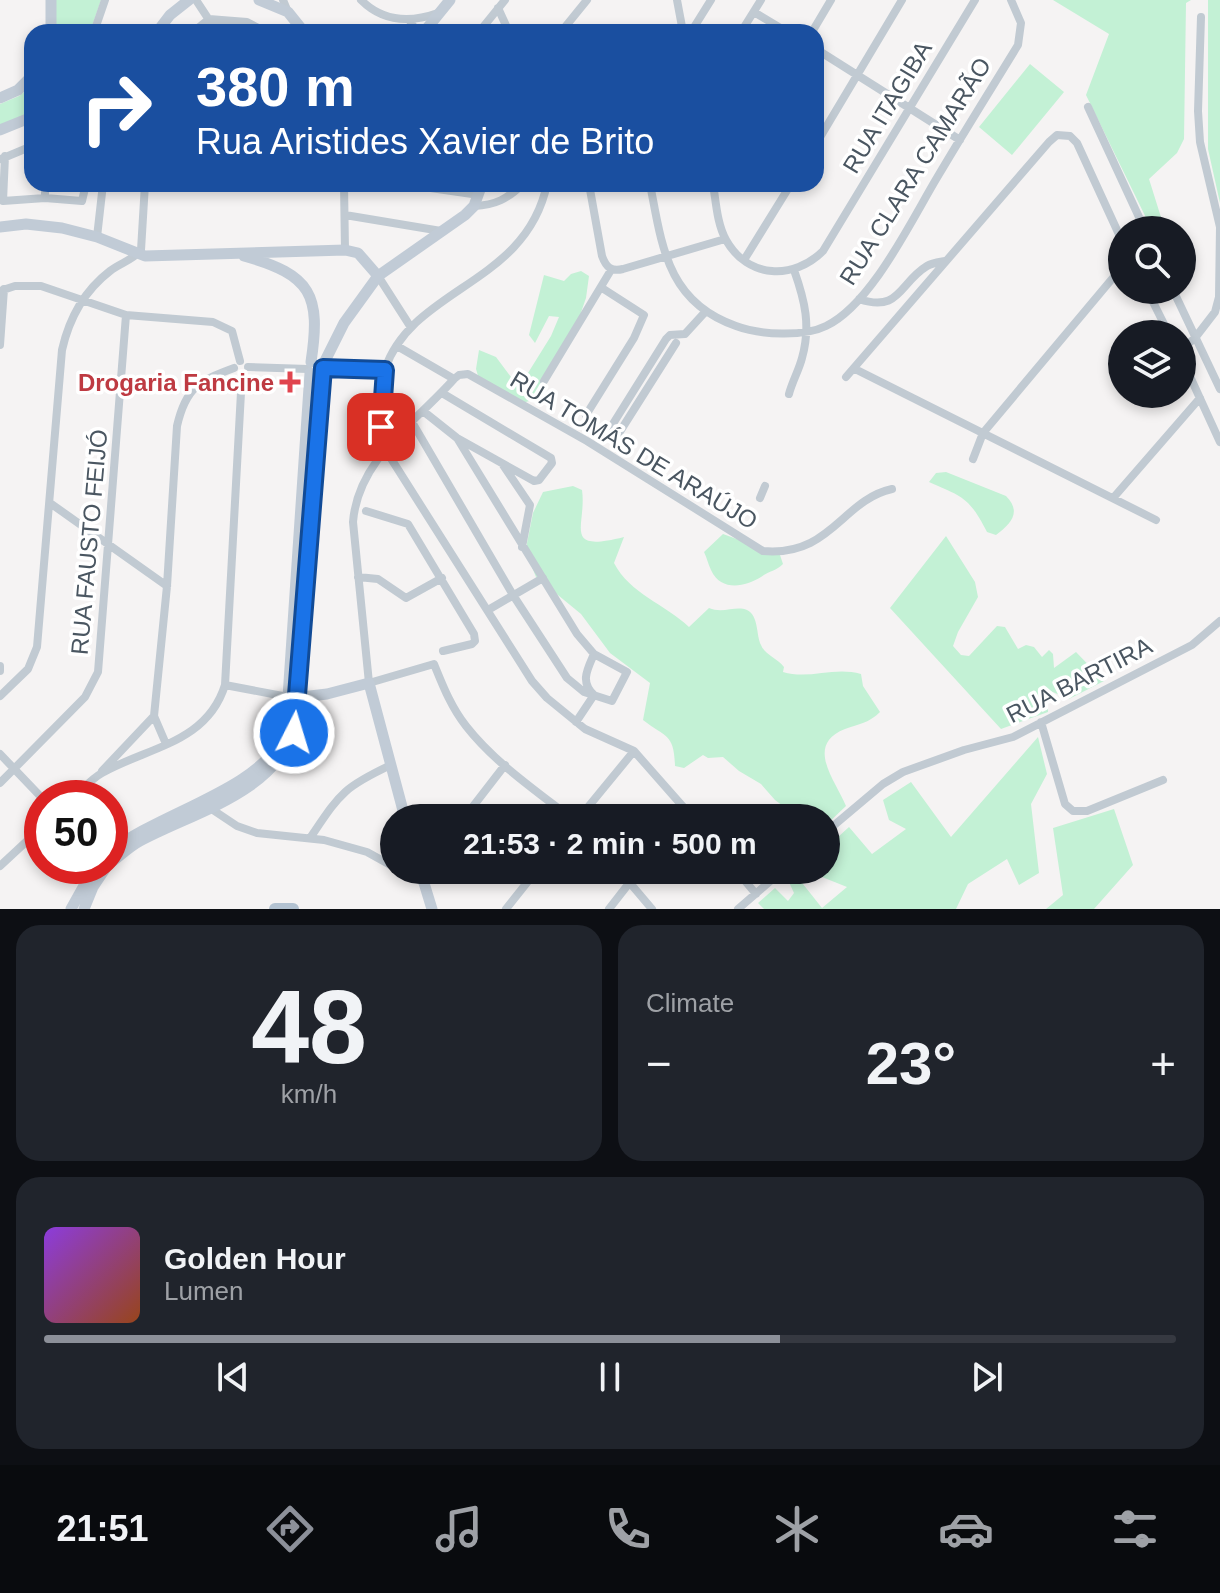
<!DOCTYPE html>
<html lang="en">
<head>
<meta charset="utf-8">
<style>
	:root { --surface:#171b24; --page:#20242c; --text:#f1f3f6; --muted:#9ea1a6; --line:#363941; --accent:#8c9099 }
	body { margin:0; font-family:Helvetica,sans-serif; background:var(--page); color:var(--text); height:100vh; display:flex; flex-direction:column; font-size:30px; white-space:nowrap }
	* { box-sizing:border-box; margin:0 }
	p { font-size:26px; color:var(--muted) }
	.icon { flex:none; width:44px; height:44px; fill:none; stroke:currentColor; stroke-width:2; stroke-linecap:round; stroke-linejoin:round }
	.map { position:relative; height:909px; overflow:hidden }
	.side { display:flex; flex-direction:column; gap:16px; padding:16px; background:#0d0f14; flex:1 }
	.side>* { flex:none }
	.banner { position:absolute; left:24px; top:24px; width:800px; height:168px; border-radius:24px; box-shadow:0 4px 12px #0003; background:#1a4fa0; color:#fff; overflow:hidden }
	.buttons { position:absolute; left:1108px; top:216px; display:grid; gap:16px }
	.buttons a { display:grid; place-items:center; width:88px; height:88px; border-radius:50%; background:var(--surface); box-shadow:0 4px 12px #0003; font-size:40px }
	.speed { position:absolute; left:24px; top:780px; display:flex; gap:16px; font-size:40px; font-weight:700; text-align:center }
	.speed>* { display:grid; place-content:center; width:104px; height:104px; border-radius:50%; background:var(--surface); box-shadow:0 4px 12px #0003; line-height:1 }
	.speed .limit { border:12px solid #d22; background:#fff; color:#111 }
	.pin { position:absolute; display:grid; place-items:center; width:68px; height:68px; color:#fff; margin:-34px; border-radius:16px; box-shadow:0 4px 12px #0006 }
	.me { position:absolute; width:88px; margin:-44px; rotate:5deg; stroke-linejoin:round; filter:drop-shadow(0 0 6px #0008) }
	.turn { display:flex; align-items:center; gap:28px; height:168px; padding:0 40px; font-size:36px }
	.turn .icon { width:104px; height:104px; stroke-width:2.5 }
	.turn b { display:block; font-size:56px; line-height:68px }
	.big { font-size:60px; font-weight:700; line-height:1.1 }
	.side .widget { flex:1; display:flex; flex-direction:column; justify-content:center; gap:12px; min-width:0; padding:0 28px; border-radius:24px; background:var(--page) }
	.side .dial { align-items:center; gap:0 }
	.dial b { font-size:104px; line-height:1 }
	.song { display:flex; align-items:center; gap:24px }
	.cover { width:96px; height:96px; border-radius:12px; background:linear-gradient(135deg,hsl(270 70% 55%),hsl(20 70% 35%)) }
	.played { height:8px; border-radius:4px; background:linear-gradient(90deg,var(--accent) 65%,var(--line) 65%) }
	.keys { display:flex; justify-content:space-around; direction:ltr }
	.heat { display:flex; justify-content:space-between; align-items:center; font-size:44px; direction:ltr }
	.side .tiles { flex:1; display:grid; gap:16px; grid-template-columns:1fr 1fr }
	.widget:last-child { grid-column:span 2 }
	.trip { position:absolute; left:380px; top:804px; width:460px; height:80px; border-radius:40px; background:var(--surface); box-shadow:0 4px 12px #0003; font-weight:700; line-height:80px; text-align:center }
	.tab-bar { display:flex; height:128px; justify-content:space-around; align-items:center; background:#090b0e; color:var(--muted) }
	.tab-bar .icon { width:56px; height:56px }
	.tab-bar .active { color:var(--accent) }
	.tab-bar b { font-size:36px; color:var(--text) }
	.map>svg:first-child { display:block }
</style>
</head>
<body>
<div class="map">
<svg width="1220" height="909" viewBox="0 0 1220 909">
	<rect width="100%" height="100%" fill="#f5f3f3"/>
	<path fill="#c3f1d5" d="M 54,0 L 101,0 L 90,32 L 56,32 Z
		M 1053,0 L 1191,0 L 1186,3 L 1184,139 L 1177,153 L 1149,179 L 1165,230 L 1152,230 L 1086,95 L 1109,34 Z
		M 1208,0 L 1220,0 L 1220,203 L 1208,149 Z
		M 1030,64 L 1064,92 L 1012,155 L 979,127 Z
		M 32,86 L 32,112 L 0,125 L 0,104 L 19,96 Z
		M 581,271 L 589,276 L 586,298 L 578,321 L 532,400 L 523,403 L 479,379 L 476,369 L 479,350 L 496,357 L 514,381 L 523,381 L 551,336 L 559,317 L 549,316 L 535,343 L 529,335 L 544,275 L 564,281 L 571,274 Z
		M 946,472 L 1006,496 C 1022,512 1011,524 996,535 L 987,532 C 969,497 963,497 929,482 L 936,473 Z
		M 573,486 L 582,490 C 587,526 561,553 624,537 L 614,563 C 630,594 665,604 689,627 L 709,608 C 723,614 736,605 747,610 C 759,616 756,635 761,645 C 765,655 777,658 784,667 L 783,672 C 809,680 834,666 861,674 L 863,686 L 880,712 C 869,723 859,724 845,729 C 804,745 836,781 846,806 L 826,825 L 826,818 L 794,818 L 791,812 L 775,800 L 761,784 L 739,771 L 723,757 L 708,758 L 703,755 L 684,768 L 675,766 C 674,733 666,738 643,720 L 650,683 L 610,653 L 581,614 L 536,577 L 527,555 L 527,543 L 533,513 L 543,492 Z
		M 723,534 L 780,555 L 783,564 C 776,571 769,571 761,577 C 745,587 721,592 711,570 C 708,564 707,558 704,552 Z
		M 946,536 L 975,582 L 978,597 L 958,632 L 953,646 L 961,655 L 969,656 L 997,626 L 1005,627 L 1018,649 L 1026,645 L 1034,647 L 1042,657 L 1049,650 L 1053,654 L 1054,668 L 1076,652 L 1104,681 L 1069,699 L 1048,690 L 1048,712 L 1001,729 L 890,608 Z
		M 1038,737 L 1047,774 L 1031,804 L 1039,873 L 1019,885 L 1007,859 L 968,884 L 956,909 L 764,909 L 758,903 L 775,888 L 788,901 L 794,893 L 788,880 L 795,874 L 822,908 L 847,887 L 822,877 L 817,870 L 826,870 L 826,848 L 849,827 L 872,854 L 906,829 L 889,820 L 883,800 L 911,782 L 951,837 Z
		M 1114,809 L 1133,865 L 1094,909 L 1046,909 L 1063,895 L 1053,828 Z"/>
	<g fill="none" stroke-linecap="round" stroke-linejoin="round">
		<path stroke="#c1cad2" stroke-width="8" d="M 196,0 L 217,32
			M 283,0 L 288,12
			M 361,0 C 383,22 410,23 438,13
			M 677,0 L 683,32
			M 498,8 L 509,32
			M 754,12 L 787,32
			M 209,19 L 247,22 L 266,32
			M 410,21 L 417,32
			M 94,32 L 105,0
			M 193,32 L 209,19
			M 479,32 L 505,0
			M 561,32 L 587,0
			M 691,32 L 711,0
			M 741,32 L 761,0
			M 812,32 L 831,0
			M 816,49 L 960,140
			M 1088,107 L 1145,230
			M 816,144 L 902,0
			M 5,156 L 3,201 L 45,198 L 82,201 L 86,184
			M 1,159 L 32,146
			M 344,184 L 345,250
			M 403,184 L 479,195
			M 589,184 L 602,256 C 606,267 611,272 623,269 L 725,239
			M 650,184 C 662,246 667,302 736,326 C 760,335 804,337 826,326 C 872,304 912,219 938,176 C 964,132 991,89 1018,45 L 1021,23 L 1011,0
			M 713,184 C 716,202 717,224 726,240 C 748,279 794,280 823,251 L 975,0
			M 45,198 L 45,184
			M 474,206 C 496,205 507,199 523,184
			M 345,215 L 441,231
			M 97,237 L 103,184
			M 744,260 L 791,184
			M 378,276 L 410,326
			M 1147,290 L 1169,334
			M 1173,290 L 1220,389
			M 0,291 L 15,286 L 41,286 L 126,315 L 213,322 L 232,331 L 240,361
			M 859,299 C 900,313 899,283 927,266 C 932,263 940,262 945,261
			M 0,345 L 4,289
			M 397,346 L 454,379 L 459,375 L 468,374 L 587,441 L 763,551 C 831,557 842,500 892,489
			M 1182,349 L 1195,338 L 1215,312 L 1219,297 L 1220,227 L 1200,142 L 1198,111 L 1201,17
			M 1182,359 L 1220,442
			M 248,367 L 308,369
			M 323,368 L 385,370
			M 855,369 L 1156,520
			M 846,377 L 1049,142 L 1057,135 L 1070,136 L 1077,143 L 1122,241
			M 454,379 C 415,423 358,459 353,522 L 369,683 L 434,664 C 443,686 451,707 466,726 C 494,762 535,790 571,818
			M 544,381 L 611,270
			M 789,394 C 792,382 799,370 802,358 C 811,326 805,301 794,270
			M 423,411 L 457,438 L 534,481 L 539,480 L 552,463 L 551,458 L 442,393
			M 586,415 L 634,338 L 644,315 L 602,288
			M 412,422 L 513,595 L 567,678 L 584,692 L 612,701 L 627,672 L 594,654 L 577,634 L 457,438
			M 606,435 L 666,339 L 670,335 L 685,334 L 706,311
			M 614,441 L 676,343
			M 385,449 L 532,681 L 547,698 L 585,729 L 634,751 L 693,818
			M 380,455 C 381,434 380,386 385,369 C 413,287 526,285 547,184
			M 973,459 L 983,433 L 1122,267
			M 503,465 L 530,505 L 522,547
			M 1114,497 L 1200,398
			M 760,498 L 765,486
			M 50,503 L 167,586
			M 366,511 L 408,524 L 474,634 L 475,641 L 472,644 L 443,651
			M 358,577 L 378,579 L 406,598 L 442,578
			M 488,610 L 543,578
			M 0,666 L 0,671
			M 225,685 L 288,697
			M 0,696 L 28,669 L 37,647 L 62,350 C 69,319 84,291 110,271 C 120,263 133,260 141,250 L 145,184
			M 576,722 L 594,695 C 580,682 587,670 594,654
			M 1041,722 L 1065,804 L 1073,811 L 1087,811 L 1163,780
			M 166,744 L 154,716 L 167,586 L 177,426 C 186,387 199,381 234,368
			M 0,754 L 42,798
			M 102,771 L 154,716
			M 0,783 L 85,697 L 98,672 L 126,315
			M 73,798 C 82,790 91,779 102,773 C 148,747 207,743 225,685 L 242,374
			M 207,806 L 237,826 L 257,833 L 324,840 L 367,852 L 394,867
			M 464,818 L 505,765
			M 579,818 L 634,751
			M 826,832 L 883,784 L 903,772 L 964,750 L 1013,737 L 1192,645 L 1220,621
			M 310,838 C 340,794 342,788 391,765
			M 0,866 L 42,827
			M 400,870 L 423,882
			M 619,870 L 652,909
			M 736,870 L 756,894
			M 506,909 L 537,870
			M 609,909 L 630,882
			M 738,909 L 783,870"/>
		<path stroke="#c1cbd6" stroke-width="11" d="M 51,0 L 51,32
			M 259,0 L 288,12 L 304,32
			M 157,32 L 170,15 L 189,0
			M 424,32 L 450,0
			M 0,98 L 18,90 L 32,76
			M 0,130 L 32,117
			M 0,227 L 26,224 L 62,228 L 97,237 L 145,256 L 345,250 L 358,253 L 378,276
			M 244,256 C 312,275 321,295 311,362
			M 323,365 L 344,323 L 378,276 L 465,215 L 474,206 L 482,184
			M 293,698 L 327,694 L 369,683 L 405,818
			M 110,852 C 154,815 257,790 281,740 C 287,726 287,711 288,697 L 310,373
			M 110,863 C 120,856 129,847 140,841 C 194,812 275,793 295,728 L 321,373
			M 420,870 L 432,909
			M 71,909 L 95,866
			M 84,909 L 93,887 L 107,866"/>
		<path stroke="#b3c2d1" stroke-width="12" d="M 275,909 L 293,909"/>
	</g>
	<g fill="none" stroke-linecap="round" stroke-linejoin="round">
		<g stroke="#114b97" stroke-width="20">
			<path id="route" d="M 294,733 L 323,368 L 385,370 L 381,427"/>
		</g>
		<use href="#route" stroke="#1a73e8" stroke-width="14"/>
	</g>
	<path fill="#e0444e" stroke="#fff" stroke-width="3" d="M286 370h8v8h8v8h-8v8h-8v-8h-8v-8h8z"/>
	<g text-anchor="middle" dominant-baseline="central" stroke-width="7" stroke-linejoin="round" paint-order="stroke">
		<g font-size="24" fill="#4a5661" stroke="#fff">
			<text transform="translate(887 107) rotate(-59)">RUA ITAGIBA</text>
			<text transform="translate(915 171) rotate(-58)">RUA CLARA CAMARÃO</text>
			<text transform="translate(634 450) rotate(31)">RUA TOMÁS DE ARAÚJO</text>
			<text transform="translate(89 542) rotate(-85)">RUA FAUSTO FEIJÓ</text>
			<text transform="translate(1079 680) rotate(-27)">RUA BARTIRA</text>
		</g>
		<g font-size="24" font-weight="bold" fill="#be3a42" stroke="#fff" text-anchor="end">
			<text x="274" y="382">Drogaria Fancine</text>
		</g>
	</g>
</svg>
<div class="buttons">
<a><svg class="icon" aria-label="search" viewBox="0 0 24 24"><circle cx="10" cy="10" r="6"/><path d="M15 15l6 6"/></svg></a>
<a><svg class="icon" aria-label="layers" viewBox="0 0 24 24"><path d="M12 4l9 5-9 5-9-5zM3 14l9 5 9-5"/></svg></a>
</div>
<div class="speed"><div class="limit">50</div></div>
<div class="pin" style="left:381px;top:427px;background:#d93025"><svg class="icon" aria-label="arrive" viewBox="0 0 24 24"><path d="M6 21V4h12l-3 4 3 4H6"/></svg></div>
<svg class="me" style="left:294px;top:733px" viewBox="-20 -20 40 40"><circle r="17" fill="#1a73e8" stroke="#fff" stroke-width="3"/><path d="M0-11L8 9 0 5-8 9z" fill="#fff"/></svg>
<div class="trip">21:53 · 2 min · 500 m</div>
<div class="banner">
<div class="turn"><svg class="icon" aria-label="right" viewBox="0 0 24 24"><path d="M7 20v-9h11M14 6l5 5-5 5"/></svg><div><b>380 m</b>Rua Aristides Xavier de Brito</div></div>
</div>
</div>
<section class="side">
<div class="tiles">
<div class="widget dial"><b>48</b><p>km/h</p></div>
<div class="widget"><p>Climate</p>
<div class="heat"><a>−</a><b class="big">23°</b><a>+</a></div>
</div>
<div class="widget">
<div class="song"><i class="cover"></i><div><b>Golden Hour</b><p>Lumen</p></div></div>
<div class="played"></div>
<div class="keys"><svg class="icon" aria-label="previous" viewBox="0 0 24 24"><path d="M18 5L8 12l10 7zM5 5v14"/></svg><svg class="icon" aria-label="pause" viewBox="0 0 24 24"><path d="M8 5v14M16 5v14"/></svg><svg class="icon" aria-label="next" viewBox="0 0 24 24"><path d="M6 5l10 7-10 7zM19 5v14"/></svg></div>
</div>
</div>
</section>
<nav class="tab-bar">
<b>21:51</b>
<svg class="icon active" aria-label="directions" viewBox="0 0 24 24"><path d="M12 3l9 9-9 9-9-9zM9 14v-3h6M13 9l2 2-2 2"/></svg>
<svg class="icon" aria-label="music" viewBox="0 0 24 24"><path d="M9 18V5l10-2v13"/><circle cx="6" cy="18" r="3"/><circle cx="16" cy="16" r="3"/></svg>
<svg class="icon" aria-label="phone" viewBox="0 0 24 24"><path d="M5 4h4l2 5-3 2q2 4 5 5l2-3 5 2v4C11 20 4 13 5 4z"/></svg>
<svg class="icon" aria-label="climate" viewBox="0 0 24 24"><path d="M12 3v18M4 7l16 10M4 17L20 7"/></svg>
<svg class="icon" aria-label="car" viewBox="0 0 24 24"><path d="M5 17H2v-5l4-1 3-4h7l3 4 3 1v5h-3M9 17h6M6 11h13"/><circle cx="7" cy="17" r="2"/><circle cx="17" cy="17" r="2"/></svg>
<svg class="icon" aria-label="filters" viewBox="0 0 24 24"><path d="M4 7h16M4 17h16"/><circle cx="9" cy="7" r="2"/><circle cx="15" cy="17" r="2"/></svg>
</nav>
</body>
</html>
